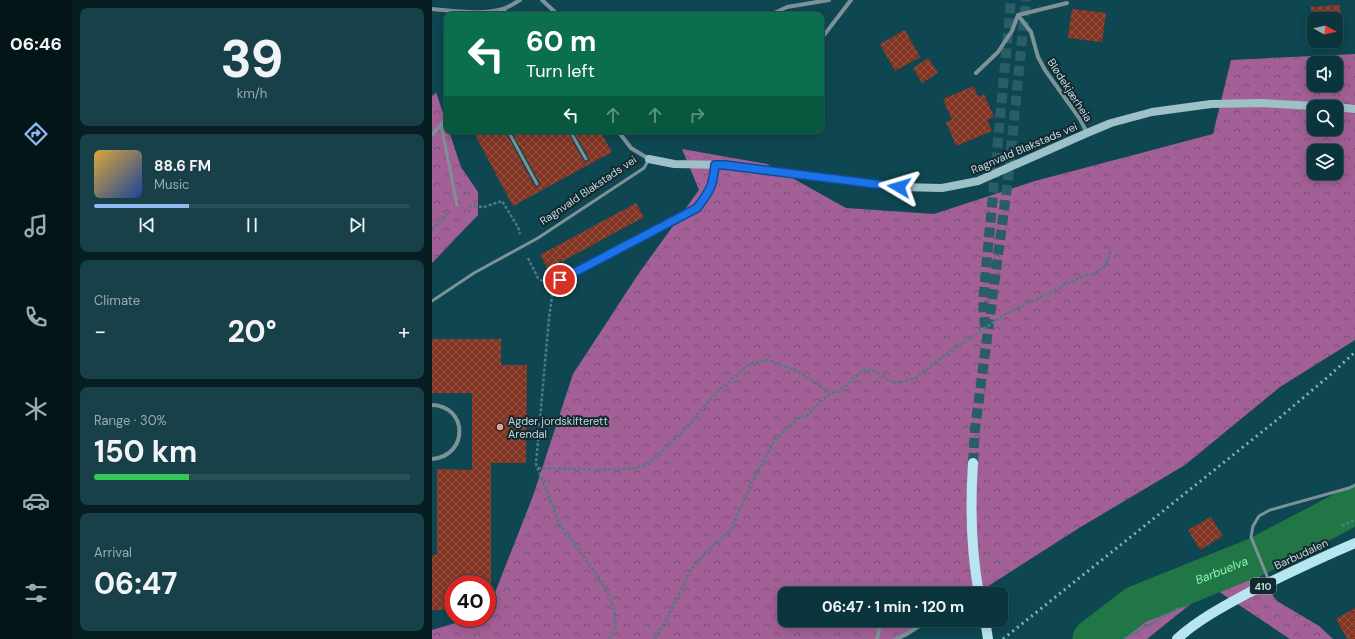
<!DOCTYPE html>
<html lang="en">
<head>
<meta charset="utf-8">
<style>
	:root { --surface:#0a353d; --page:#184048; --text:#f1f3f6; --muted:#99abb0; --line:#2a5057; --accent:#90b9f0 }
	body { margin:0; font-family:"DM Sans",sans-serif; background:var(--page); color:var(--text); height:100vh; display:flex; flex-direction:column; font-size:15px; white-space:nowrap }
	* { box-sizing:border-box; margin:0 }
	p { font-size:13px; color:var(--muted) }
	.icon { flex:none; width:22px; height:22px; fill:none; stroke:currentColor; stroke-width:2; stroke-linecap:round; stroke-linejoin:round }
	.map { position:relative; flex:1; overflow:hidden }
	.sheet { display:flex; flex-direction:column; gap:8px; padding:8px; background:#061d22; width:360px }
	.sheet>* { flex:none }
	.guide { position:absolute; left:12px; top:12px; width:380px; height:122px; border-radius:8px; box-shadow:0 2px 10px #0003,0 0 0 1px var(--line); background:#0b6e4f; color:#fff; overflow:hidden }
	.needle { width:26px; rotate:98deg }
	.controls { position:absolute; left:875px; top:12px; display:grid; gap:8px }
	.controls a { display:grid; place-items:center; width:36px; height:36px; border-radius:8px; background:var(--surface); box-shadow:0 2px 10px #0003,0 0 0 1px var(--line); font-size:20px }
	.speed { position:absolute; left:12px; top:575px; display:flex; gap:8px; font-size:20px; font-weight:700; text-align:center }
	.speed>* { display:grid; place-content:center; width:52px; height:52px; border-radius:50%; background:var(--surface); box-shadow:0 2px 10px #0003,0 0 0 1px var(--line); line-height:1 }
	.speed .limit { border:6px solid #d22; background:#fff; color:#111 }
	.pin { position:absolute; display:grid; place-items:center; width:34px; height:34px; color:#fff; margin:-17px; border:2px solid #fff; border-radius:50%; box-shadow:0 1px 4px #0007 }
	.me { position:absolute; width:44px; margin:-22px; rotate:277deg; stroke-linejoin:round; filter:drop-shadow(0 0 3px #0008) }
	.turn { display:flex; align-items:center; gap:14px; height:84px; padding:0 16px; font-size:18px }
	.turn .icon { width:52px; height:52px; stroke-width:2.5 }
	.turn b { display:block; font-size:28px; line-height:34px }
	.lanes { display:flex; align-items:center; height:38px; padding:0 16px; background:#0003; justify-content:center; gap:20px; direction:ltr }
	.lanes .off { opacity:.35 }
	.big { font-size:30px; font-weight:700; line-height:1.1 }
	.sheet .tile { flex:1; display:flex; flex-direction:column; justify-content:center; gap:6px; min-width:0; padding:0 14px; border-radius:8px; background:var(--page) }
	.sheet .dial { align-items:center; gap:0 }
	.dial b { font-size:52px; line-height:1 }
	.song { display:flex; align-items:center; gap:12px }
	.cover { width:48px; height:48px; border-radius:6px; background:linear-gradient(135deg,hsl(40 70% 55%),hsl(220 70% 35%)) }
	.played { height:4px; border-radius:2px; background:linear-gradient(90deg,var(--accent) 30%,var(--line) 30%) }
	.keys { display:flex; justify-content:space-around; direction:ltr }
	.heat { display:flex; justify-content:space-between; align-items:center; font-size:22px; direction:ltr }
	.charge { height:6px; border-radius:3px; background:linear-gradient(90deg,#34c759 30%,var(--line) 0) }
	.trip { position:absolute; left:346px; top:587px; width:230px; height:40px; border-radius:8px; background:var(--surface); box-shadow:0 2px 10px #0003,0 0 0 1px var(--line); font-weight:700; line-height:40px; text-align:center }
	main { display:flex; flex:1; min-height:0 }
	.dock { display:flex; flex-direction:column; width:72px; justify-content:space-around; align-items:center; background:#041518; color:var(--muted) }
	.dock .icon { width:28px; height:28px }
	.dock .current { color:var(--accent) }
	.dock b { font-size:18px; color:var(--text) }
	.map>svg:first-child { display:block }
</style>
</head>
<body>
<main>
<nav class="dock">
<b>06:46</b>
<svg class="icon current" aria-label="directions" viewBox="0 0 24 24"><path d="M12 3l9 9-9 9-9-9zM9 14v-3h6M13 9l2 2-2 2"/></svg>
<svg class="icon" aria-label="music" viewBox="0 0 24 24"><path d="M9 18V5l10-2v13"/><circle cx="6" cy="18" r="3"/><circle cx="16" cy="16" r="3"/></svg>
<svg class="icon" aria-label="phone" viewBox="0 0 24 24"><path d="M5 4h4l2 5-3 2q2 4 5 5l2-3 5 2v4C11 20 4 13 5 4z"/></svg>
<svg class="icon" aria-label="climate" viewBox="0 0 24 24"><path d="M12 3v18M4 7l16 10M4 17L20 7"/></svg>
<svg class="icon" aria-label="car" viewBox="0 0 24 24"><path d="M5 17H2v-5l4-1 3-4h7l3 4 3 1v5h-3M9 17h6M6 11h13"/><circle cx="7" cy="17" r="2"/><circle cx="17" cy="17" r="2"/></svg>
<svg class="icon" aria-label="filters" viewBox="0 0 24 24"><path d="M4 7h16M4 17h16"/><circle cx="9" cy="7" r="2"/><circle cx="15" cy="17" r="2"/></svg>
</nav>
<section class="sheet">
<div class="tile dial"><b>39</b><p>km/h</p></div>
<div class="tile">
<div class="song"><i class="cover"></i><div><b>88.6 FM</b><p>Music</p></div></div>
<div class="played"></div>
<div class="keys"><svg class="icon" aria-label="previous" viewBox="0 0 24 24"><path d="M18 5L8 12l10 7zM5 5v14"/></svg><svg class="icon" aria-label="pause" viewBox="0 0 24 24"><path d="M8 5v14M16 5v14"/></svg><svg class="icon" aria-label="next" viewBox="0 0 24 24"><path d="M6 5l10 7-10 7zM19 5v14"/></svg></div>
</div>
<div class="tile"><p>Climate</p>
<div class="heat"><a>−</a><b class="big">20°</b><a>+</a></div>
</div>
<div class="tile"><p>Range · 30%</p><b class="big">150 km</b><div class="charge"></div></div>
<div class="tile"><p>Arrival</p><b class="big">06:47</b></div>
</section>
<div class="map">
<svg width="923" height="639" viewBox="0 0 923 639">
	<defs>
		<pattern id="forest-crowns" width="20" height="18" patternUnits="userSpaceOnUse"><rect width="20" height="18" fill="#a26096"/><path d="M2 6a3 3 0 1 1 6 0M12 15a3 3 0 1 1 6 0" fill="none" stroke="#785475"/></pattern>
		<pattern id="building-cross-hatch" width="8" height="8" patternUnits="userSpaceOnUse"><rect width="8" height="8" fill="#833524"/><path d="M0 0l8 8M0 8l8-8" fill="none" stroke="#935244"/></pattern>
	</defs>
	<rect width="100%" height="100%" fill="#0e4751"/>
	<path fill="url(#forest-crowns)" fill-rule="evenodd" d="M 923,54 L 923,340 L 848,387 L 753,465 L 647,528 L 544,594 L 353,594 L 353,620 L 499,620 L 466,639 L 0,639 L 0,630 L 40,618 L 55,618 L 55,613 L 101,496 L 141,374 L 207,273 L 267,190 L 250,149 L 335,164 L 414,208 L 502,214 L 603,181 L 781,134 L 799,60 ZM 882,63 L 904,63 L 904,85 L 882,85 ZM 882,107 L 904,107 L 904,129 L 882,129 ZM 882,151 L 904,151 L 904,173 L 882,173 Z
		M 4,92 L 15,125 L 15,131 L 17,131 L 29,167 L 46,192 L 46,215 L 0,263 L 0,96 Z
		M 809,552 L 845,601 L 887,626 L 901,639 L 858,639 L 780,587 L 715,639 L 649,639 L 727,585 Z"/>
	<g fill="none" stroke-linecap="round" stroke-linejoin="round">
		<path stroke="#217645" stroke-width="39" id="s1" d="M 660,639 L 704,605 L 826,556 L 923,505"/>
	</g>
	<path fill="url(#building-cross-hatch)" d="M 908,5 L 910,39 L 904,39 L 904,19 L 882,19 L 881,40 L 879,7 Z
		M 640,9 L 674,13 L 670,42 L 636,38 Z
		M 473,30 L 488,57 L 463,71 L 448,44 Z
		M 496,58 L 506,73 L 490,83 L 481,68 Z
		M 542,86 L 546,97 L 552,94 L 562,117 L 555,120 L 560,131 L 524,146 L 514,122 L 520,120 L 511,99 Z
		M 41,131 L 73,131 L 102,185 L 105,187 L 107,186 L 108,183 L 79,131 L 135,131 L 151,160 L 154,162 L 156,161 L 157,158 L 141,131 L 168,131 L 180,152 L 81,206 Z
		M 204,203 L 212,217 L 116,269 L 108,255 Z
		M 0,339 L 69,339 L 69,365 L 95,365 L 94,463 L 59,463 L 59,584 L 21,584 L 21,610 L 0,610 L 0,555 L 5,555 L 5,469 L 40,470 L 40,393 L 0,393 Z
		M 779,517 L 791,536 L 768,550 L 756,530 Z
		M 923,608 L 923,639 L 915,639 L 904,619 Z"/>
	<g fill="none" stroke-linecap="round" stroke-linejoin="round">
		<path stroke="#295d67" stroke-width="10" stroke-dasharray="10 5" stroke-linecap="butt" d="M 553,327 L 551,302 L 579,0
			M 541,463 L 543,429 L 576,180 L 594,0"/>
		<path stroke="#4e7c85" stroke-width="2.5" stroke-dasharray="3 2" stroke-linecap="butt" d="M 37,206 L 52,207 L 70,201 L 86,227 L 88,234
			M 0,230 L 16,213
			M 96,258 L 106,278 L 113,283 L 117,282
			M 121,289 L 117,318 L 104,464 L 127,523 L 170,582 L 182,608 L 184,627 L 177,639
			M 106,468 L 184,470 L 205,468 L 219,462 L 252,430 L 281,396 L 317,364 L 335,360 L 365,371 L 399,393
			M 910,526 L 923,520
			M 223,639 L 236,617 L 259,569 L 278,548 L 298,531 L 322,478 L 344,438 L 367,418 L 378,414 L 384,406 L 399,393 L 408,391 L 431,370 L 441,370 L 458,381 L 469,382 L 484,378 L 500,364 L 572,315 L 647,278 L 663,273 L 673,266 L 679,251
			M 692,639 L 749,607"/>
		<path stroke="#7c9297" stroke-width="3" d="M 9,124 L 25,205
			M 76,131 L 105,184
			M 138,131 L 154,159
			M 128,280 L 265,208 C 277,192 281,187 283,166
			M 0,301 L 42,273 L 106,238 L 212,168 L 217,159
			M 837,581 L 819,537 L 821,526 L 827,516 L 838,510 L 917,488 L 923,485"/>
		<path stroke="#7c9297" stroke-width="4" d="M 110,0 L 123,12 L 125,15
			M 0,9 C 20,11 52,15 71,9 C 77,7 83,3 88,0
			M 72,9 L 74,15
			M 338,15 L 355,7 L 397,0
			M 586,15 L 599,32 L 606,57 L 613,70 L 648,119 L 655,133
			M 389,39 L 419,0
			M 544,73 L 566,52 L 580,31 L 586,15 L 635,3
			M 186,131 L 199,148 L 217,159
			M 0,135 L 15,118
			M 0,405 C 36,406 37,456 0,459
			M 445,639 L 449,620
			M 464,639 L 473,635 L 492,623 L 493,620"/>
		<path stroke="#9ec1c9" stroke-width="8" d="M 904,107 L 923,109
			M 217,159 L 242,164 L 293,165 L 467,187 L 510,188 L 546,181 L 655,133 L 679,123 L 720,112 L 779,104 L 829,103 L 899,107"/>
		<path stroke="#b7e5f0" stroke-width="10" d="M 541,463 C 538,507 539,550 547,594
			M 553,620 L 556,639
			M 745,639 C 767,619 794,605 820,591 C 854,574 888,558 923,543"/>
		<path stroke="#8cb0b7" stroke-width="3" stroke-dasharray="2 4" stroke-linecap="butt" d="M 571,639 L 846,419 L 897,376 L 923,352"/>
	</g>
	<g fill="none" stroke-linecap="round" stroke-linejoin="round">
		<g stroke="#114b97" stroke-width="10">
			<path id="route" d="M 128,280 L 265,208 C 278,191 281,186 283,165 L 293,165 L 467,187"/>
		</g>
		<use href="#route" stroke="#1a73e8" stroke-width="7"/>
	</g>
	<circle fill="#f49e8a" stroke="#14292e" stroke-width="1.5" cx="68" cy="427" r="4"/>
	<g text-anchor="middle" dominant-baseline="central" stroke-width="4" stroke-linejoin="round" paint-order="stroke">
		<rect fill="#14292e" stroke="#8da6ac" stroke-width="1" x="818" y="578" width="26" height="16" rx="3"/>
		<g font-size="10" font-weight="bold" fill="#c1dbe2">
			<text x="831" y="586">410</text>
		</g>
		<g font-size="11" fill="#c1dbe2" stroke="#14292e">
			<text transform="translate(638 90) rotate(57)">Blødekjærheia</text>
			<text transform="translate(592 148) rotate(-23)">Ragnvald Blakstads vei</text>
			<text transform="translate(156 190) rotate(-34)">Ragnvald Blakstads vei</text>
			<text transform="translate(869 554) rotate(-25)">Barbudalen</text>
		</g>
		<g font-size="11" fill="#c1dbe2" stroke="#14292e" text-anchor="start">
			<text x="76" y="421">Agder jordskifterett<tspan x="76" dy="13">Arendal</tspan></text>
		</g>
		<g font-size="12" font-style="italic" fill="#8af7af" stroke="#14292e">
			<text stroke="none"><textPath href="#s1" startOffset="148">Barbuelva</textPath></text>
		</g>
	</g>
</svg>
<div class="controls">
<a><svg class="needle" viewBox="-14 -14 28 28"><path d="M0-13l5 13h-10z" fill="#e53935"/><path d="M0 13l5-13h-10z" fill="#99abb0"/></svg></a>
<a><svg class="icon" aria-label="sound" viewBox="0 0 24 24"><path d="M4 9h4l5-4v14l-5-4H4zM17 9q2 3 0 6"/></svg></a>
<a><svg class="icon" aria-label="search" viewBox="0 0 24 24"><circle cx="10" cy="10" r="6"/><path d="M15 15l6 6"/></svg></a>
<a><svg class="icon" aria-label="layers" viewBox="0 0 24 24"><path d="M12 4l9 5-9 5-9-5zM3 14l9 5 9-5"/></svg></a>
</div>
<div class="speed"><div class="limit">40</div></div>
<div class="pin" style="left:128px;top:280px;background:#d93025"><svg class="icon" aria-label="arrive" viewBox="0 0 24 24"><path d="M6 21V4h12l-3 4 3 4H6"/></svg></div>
<svg class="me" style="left:467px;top:187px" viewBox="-20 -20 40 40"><path d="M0-17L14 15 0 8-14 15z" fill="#1a73e8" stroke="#fff" stroke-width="4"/></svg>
<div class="trip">06:47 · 1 min · 120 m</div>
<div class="guide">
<div class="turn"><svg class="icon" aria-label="left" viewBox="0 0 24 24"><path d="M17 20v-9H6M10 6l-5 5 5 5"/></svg><div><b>60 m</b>Turn left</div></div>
<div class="lanes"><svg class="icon" aria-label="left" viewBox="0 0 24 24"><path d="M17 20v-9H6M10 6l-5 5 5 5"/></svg><svg class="icon off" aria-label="ahead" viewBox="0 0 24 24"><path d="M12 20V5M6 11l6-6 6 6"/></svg><svg class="icon off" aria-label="ahead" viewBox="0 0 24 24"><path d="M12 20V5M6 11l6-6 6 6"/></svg><svg class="icon off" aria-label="right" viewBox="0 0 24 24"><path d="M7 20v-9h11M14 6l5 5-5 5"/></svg></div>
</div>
</div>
</main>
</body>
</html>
